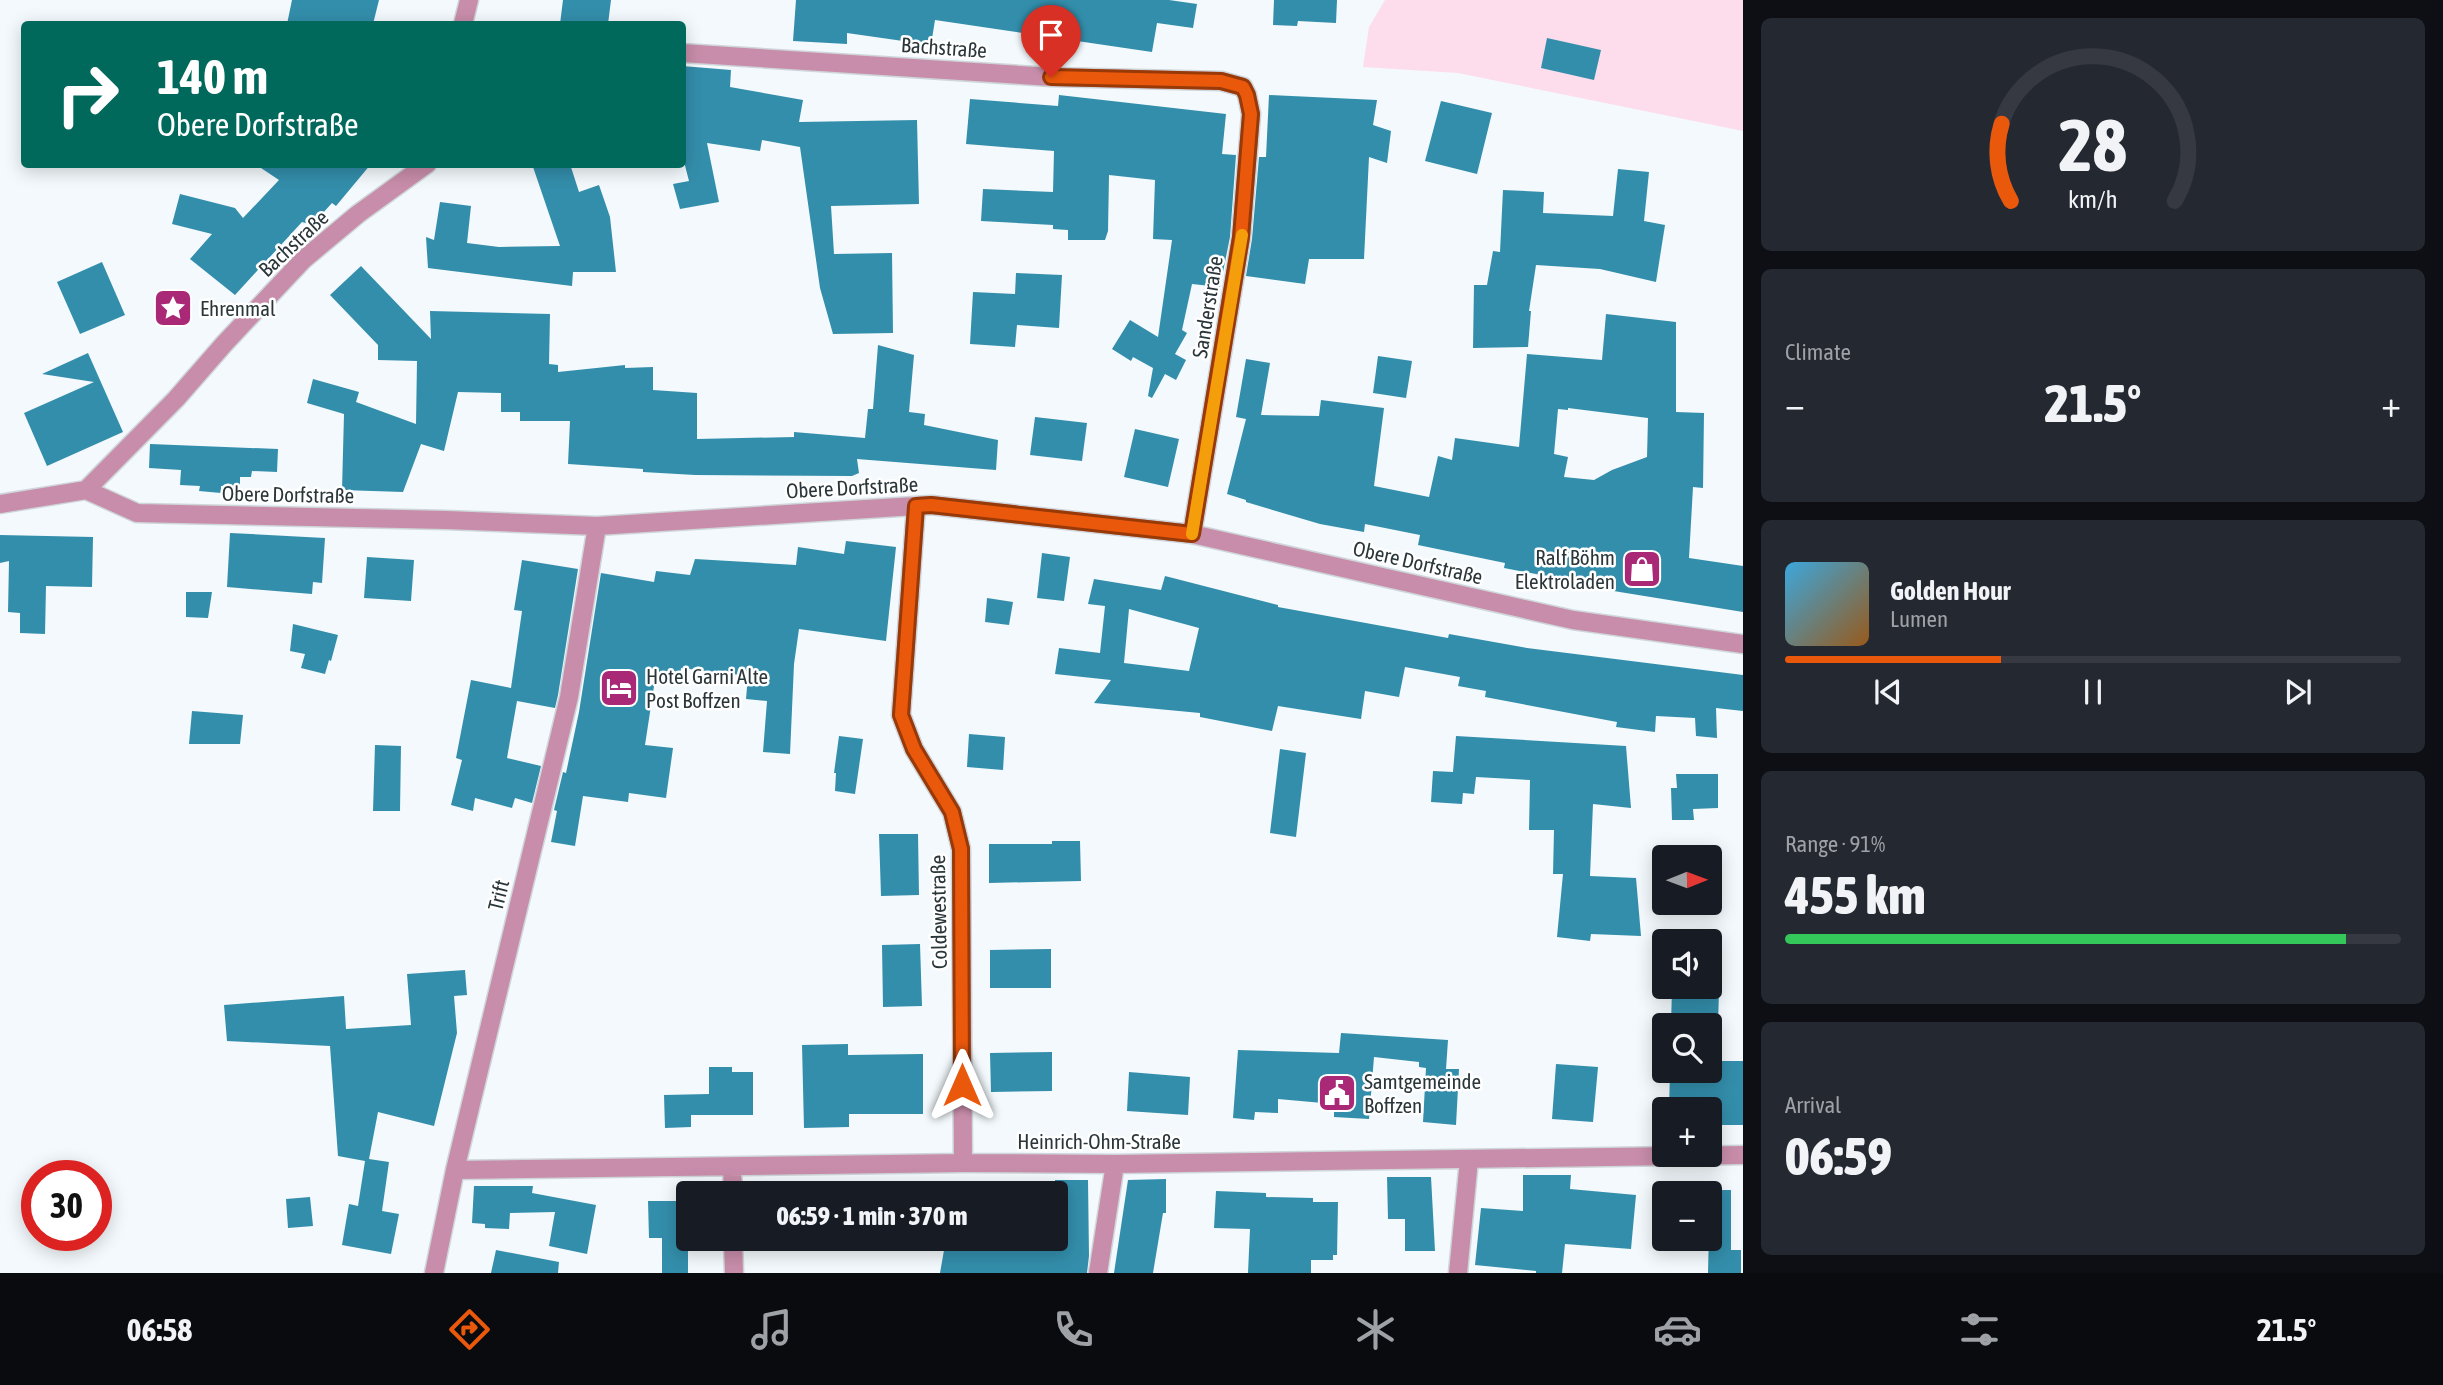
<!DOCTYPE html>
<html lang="en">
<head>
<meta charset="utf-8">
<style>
	:root { --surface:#171b24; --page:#242831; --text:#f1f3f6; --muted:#9ea1a6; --line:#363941; --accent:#ea580c }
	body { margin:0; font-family:"Asap Condensed",sans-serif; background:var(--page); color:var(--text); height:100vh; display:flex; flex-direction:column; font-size:26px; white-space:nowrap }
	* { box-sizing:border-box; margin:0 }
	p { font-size:23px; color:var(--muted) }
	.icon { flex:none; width:38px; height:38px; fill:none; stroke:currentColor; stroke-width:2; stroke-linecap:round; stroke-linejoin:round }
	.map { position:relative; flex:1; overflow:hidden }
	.panel { display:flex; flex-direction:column; gap:18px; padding:18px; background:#0d0f14; width:700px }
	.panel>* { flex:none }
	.banner { position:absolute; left:21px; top:21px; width:665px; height:147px; border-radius:7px; box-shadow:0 4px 18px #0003; background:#00695c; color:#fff; overflow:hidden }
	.needle { width:46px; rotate:89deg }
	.fabs { position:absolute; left:1652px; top:845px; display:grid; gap:14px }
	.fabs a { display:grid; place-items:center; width:70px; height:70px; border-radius:7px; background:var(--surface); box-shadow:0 4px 18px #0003; font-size:35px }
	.speed { position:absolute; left:21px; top:1160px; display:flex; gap:14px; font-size:35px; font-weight:700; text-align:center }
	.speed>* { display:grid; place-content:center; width:91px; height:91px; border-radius:50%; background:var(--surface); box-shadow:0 4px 18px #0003; line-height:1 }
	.speed .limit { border:10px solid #d22; background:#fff; color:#111 }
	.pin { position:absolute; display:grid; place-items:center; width:60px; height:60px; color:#fff; margin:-72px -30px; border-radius:50% 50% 50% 0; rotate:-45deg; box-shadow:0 0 7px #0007 }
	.pin .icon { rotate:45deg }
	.me { position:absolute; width:77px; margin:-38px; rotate:0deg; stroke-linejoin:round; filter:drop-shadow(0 0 5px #0008) }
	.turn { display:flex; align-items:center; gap:24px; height:147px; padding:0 21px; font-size:32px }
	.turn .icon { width:91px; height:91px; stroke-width:2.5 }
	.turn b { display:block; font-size:49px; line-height:60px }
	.big { font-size:52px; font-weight:800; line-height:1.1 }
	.panel .card { flex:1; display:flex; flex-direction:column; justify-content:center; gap:10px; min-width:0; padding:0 24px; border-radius:10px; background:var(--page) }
	.panel .dial { align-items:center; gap:0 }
	.dial svg { height:182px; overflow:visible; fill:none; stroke:var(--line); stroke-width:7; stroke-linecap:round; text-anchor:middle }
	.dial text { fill:var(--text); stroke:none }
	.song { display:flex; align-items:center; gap:21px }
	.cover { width:84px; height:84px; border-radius:10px; background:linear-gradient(135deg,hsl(200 70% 55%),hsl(30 70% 35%)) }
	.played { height:7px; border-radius:4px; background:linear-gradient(90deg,var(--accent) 35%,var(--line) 35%) }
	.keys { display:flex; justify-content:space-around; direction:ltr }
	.heat { display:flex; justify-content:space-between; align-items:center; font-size:38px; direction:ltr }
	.charge { height:10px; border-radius:5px; background:linear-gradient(90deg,#34c759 91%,var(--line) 0) }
	.trip { position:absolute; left:676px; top:1181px; width:392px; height:70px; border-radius:7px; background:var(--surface); box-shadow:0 4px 18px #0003; font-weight:800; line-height:70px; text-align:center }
	.menu { display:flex; height:112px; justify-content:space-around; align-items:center; background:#090b0e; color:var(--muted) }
	.menu .icon { width:49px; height:49px }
	.menu .selected { color:var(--accent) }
	.menu b { font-size:32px; color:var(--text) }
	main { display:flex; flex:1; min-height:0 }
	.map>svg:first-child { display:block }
</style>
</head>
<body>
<main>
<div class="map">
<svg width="1743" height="1273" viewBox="0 0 1743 1273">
	<rect width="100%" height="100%" fill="#f3f9fc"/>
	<path fill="#fdddec" d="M 1385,0 L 1743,0 L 1743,131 L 1458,73 L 1363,67 L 1369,27 Z"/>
	<path fill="#338eab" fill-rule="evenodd" d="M 292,0 L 379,0 L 373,24 L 287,24 Z
		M 563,0 L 611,0 L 608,24 L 560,24 Z
		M 796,0 L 1169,0 L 1197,4 L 1193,28 L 1157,23 L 1152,52 L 935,20 L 931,45 L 847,33 L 847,44 L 793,41 Z
		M 1274,0 L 1337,0 L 1336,23 L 1298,21 L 1297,26 L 1273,25 Z
		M 1547,38 L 1601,50 L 1594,80 L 1541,68 Z
		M 682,66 L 731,70 L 730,87 L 803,100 L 799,122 L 917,120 L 919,204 L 831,206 L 834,254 L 892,253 L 893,333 L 833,334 L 820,288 L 800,147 L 762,140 L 760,151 L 707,143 L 719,202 L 680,209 L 673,184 L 689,181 L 682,154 Z
		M 1059,95 L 1226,114 L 1222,154 L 1236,155 L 1230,237 L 1220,287 L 1192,284 L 1182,330 L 1187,333 L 1175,354 L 1186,360 L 1176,380 L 1165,374 L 1152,398 L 1148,396 L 1153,368 L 1133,357 L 1131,361 L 1112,349 L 1130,320 L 1158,337 L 1172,240 L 1153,239 L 1155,180 L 1109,175 L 1108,231 L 1105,240 L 1068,240 L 1068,230 L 1053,229 L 1053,225 L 981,221 L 983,189 L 1053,192 L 1054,151 L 966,144 L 970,99 L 1058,106 Z
		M 1269,95 L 1377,100 L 1373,125 L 1391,131 L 1387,163 L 1369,157 L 1364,259 L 1309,259 L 1305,284 L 1246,276 L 1252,239 L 1259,157 L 1266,157 Z
		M 1441,101 L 1492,113 L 1477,174 L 1425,161 Z
		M 255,164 L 371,164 L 336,206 L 332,203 L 312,225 L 302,222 L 235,295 L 190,259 L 212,234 L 172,224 L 180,194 L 235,208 L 243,218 L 279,180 Z
		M 532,164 L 570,164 L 579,192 L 599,185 L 610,217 L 616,272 L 573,272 L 572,286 L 428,268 L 426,237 L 434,240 L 440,202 L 471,206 L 467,243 L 499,247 L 560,246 Z
		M 1618,169 L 1649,172 L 1644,221 L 1665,225 L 1656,282 L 1600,269 L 1536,265 L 1529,311 L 1531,311 L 1528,347 L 1473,348 L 1474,285 L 1487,285 L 1493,251 L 1500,252 L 1503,190 L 1544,192 L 1543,213 L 1613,216 Z
		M 102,262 L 125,315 L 80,334 L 57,282 Z
		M 361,266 L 431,339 L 430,311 L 550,314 L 549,364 L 558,365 L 558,372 L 625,365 L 625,368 L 653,367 L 653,390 L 697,393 L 697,439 L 794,437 L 794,432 L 865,438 L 868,409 L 873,409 L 878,345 L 914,355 L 909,412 L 925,414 L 924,425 L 998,440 L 996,470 L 857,459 L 859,473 L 852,476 L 695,475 L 643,472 L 643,469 L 568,464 L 570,421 L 520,421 L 520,412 L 501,412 L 501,393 L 458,392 L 444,451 L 421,444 L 403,492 L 342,490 L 344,414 L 307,403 L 313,379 L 359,392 L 356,402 L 416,424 L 417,361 L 378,360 L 378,345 L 330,295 Z
		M 1016,273 L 1062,275 L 1059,328 L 1017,325 L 1015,347 L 970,344 L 973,292 L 1015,294 Z
		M 1606,314 L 1676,322 L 1676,412 L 1704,413 L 1703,488 L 1693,487 L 1689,558 L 1743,566 L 1743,612 L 1589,587 L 1589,584 L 1504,568 L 1505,563 L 1418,545 L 1420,535 L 1365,524 L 1364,532 L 1320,524 L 1246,502 L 1246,500 L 1227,494 L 1246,419 L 1236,417 L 1246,359 L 1270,363 L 1261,415 L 1319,416 L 1321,400 L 1384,408 L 1374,486 L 1429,497 L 1438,456 L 1452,460 L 1455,438 L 1519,447 L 1527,354 L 1602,360 ZM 1568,408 L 1648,418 L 1647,457 L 1612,470 L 1594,480 L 1564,477 L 1568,457 L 1554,454 L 1558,409 L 1568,410 Z
		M 88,353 L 123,432 L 47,466 L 24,413 L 94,382 L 42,374 Z
		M 1378,356 L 1412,361 L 1406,398 L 1373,393 Z
		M 1035,417 L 1087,423 L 1082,461 L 1030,455 Z
		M 1135,429 L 1179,439 L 1168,487 L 1124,477 Z
		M 150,444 L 278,449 L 277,472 L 252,471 L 251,477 L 240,477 L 240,487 L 221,486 L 221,493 L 199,491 L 200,486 L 180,485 L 181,470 L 149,468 Z
		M 230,533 L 325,538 L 322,583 L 313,582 L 312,594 L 227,587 Z
		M 0,535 L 93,537 L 92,587 L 46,586 L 45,634 L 20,633 L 20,613 L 8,612 L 9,561 L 0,563 Z
		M 846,541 L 896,547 L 886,641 L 799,629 L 794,664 L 790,754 L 763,752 L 767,701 L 746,699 L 748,676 L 681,668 L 680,676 L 656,673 L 645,745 L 673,748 L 666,798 L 629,793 L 628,802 L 583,796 L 575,846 L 551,842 L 557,811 L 554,810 L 563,772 L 566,773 L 579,712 L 601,573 L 654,582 L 656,571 L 690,575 L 695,559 L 796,565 L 798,547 L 844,554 Z
		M 1042,553 L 1070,557 L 1064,601 L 1037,598 Z
		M 367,557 L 414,560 L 411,601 L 364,598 Z
		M 522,560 L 578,569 L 558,695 L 555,708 L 517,701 L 507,758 L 541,766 L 532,803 L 515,798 L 512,808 L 475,798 L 473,811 L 451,805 L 462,760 L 456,758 L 471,680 L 511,688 L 522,611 L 514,610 Z
		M 1165,576 L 1278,605 L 1278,607 L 1448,638 L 1449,634 L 1527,648 L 1743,675 L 1743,711 L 1716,708 L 1717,738 L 1696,736 L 1695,718 L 1656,716 L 1655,732 L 1616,727 L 1617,722 L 1485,697 L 1486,691 L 1458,686 L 1460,677 L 1405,667 L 1399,697 L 1365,691 L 1361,719 L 1278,706 L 1272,731 L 1200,717 L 1200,713 L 1094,703 L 1111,680 L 1055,674 L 1059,648 L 1100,653 L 1105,606 L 1088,604 L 1094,579 L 1161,590 ZM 1129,609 L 1199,628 L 1189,671 L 1124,663 Z
		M 186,592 L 212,592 L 208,618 L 186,617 Z
		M 987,598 L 1013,602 L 1009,625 L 985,622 Z
		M 293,624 L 338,635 L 331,661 L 329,660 L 325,674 L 301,668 L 305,654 L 290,651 Z
		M 192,711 L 243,715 L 240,744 L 189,744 Z
		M 969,734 L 1005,737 L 1003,770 L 967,767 Z
		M 839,736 L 863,739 L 855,794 L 835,791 L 836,773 L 834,773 Z
		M 1456,736 L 1626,746 L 1631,808 L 1593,804 L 1590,876 L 1636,878 L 1641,936 L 1591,934 L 1590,941 L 1557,937 L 1563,874 L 1553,874 L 1554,830 L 1529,830 L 1530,780 L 1476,777 L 1474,794 L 1463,793 L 1462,804 L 1431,802 L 1433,771 L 1453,772 Z
		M 375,745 L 401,746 L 400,811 L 373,811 Z
		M 1280,749 L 1306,753 L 1296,837 L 1270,833 Z
		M 1676,774 L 1718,774 L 1718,808 L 1693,809 L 1694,820 L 1672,820 L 1671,788 L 1677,788 Z
		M 879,834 L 918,834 L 919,895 L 881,896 Z
		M 1052,841 L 1080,841 L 1081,881 L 989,883 L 989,844 L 1052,844 Z
		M 920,944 L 922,1006 L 883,1007 L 882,945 Z
		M 1051,949 L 1051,988 L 990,988 L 990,950 Z
		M 465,970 L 467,995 L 454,996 L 457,1033 L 434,1126 L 378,1112 L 369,1159 L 389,1162 L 382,1211 L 399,1214 L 391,1254 L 342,1245 L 349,1204 L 358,1206 L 365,1161 L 338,1156 L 330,1046 L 227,1041 L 224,1005 L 344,996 L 346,1029 L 411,1025 L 407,974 Z
		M 1672,987 L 1709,988 L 1709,990 L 1719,990 L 1718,1026 L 1671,1026 Z
		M 1341,1033 L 1448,1040 L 1446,1069 L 1459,1069 L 1456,1125 L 1423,1122 L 1426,1068 L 1419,1067 L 1419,1062 L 1374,1057 L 1369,1119 L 1334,1117 L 1334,1104 L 1278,1099 L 1278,1113 L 1255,1112 L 1254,1120 L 1233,1118 L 1238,1050 L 1339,1053 Z
		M 848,1044 L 848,1055 L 923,1054 L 923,1114 L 849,1114 L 849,1127 L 804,1128 L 802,1045 Z
		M 1052,1052 L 1052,1091 L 991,1092 L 990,1053 Z
		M 1710,1061 L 1743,1061 L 1743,1125 L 1716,1125 L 1716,1110 L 1669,1110 L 1670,1071 L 1710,1071 Z
		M 1556,1064 L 1598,1067 L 1593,1122 L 1552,1119 Z
		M 709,1067 L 732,1067 L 732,1072 L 753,1072 L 753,1115 L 691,1115 L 691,1127 L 665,1128 L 664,1095 L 709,1094 Z
		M 1129,1072 L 1190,1077 L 1188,1115 L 1127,1111 Z
		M 1523,1175 L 1571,1175 L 1570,1189 L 1636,1195 L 1631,1249 L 1565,1244 L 1562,1273 L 1536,1273 L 1536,1271 L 1475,1265 L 1481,1208 L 1523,1211 Z
		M 1387,1177 L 1431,1177 L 1435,1251 L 1405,1251 L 1405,1219 L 1388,1219 Z
		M 1166,1179 L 1166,1213 L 1163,1213 L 1153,1273 L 1114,1273 L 1128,1180 Z
		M 1055,1180 L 1088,1180 L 1089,1256 L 1087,1273 L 940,1273 L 946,1239 L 1055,1239 Z
		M 474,1186 L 533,1186 L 532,1193 L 596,1205 L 587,1254 L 549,1246 L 555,1212 L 510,1213 L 509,1229 L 485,1228 L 485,1224 L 472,1223 Z
		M 1710,1190 L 1731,1190 L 1731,1250 L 1741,1250 L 1741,1273 L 1708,1273 Z
		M 1216,1191 L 1266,1193 L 1266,1197 L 1313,1198 L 1313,1202 L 1338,1202 L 1337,1255 L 1333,1255 L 1333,1260 L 1311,1260 L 1311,1273 L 1248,1273 L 1250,1229 L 1214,1228 Z
		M 310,1197 L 313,1226 L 288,1228 L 286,1199 Z
		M 648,1201 L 688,1201 L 688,1273 L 662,1273 L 662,1238 L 649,1238 Z
		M 496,1250 L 559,1262 L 558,1273 L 491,1273 Z"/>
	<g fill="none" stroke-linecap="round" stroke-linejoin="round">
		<g stroke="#cfd6d9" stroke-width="21">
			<path id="minor" d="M 463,24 L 469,0
				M 682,53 L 1051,77 L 1221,81 L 1243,87 L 1247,95 L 1251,114 L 1241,238 L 1192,534
				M 86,490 L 176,399 L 224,344 L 303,260 L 358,214 L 427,164
				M 0,504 L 86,490 L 137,513 L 446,520 L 597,526 L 931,505 L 1192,534 L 1573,620 L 1743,644
				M 916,506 L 901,715 L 914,749 L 952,812 L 961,849 L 963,1163
				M 732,1167 L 733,1194
				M 455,1170 L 963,1163 L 1115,1164 L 1743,1155
				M 733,1239 L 734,1273
				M 434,1273 L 455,1170 L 569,697 L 597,526
				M 1098,1273 L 1115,1164
				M 1458,1273 L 1469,1160"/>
		</g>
		<use href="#minor" stroke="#c88daa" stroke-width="18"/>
	</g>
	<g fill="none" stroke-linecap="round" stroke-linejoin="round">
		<g stroke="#983908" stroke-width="18">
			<path id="route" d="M 962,1085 L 961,849 L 952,812 L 914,749 L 901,715 L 916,506 L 931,505 L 1192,534 L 1241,237 L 1251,114 L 1247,95 L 1243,87 L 1221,81 L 1051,77"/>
		</g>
		<use href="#route" stroke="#ea580c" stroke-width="12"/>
		<path stroke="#f59e0b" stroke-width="12" d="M 1192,534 L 1242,235"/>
	</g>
	<defs>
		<g id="sight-square" transform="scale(2.0125)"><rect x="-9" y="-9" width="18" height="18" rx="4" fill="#aa2977" stroke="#fff"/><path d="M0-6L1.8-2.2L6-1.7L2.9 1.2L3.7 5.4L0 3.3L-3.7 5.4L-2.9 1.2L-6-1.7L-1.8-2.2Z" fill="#fff"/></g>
		<g id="shop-square" transform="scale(2.0125)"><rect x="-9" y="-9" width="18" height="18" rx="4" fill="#aa2977" stroke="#fff"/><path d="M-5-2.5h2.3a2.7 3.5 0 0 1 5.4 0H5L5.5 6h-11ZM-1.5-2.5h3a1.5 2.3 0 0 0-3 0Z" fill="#fff"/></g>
		<g id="hotel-square" transform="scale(2.0125)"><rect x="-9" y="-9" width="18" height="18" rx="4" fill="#aa2977" stroke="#fff"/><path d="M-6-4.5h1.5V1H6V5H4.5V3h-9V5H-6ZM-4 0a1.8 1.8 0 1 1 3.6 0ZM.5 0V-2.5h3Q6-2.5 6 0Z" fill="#fff"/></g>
		<g id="civic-square" transform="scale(2.0125)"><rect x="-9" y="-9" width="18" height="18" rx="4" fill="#aa2977" stroke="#fff"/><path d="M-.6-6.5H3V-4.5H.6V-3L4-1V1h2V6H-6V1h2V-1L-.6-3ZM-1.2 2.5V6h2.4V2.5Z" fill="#fff"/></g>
	</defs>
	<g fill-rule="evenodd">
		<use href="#sight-square" x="173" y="308"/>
		<use href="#shop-square" x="1642" y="569"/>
		<use href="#hotel-square" x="619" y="688"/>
		<use href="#civic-square" x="1337" y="1093"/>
	</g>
	<g text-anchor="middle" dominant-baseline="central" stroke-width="5" stroke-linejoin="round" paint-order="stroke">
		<g font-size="21" fill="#2a363a" stroke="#fff">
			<text transform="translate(944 47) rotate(4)">Bachstraße</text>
			<text transform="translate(293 243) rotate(-43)">Bachstraße</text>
			<text transform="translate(1207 307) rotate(-81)">Sanderstraße</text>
			<text transform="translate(852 487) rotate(-3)">Obere Dorfstraße</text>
			<text transform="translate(288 494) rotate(1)">Obere Dorfstraße</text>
			<text transform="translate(1418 562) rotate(13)">Obere Dorfstraße</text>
			<text transform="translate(498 895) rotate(-76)">Trift</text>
			<text transform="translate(938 912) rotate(-91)">Coldewestraße</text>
			<text x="1099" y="1141">Heinrich-Ohm-Straße</text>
		</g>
		<g font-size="21" fill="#2a363a" stroke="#fff" text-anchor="start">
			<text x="200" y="308">Ehrenmal</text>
			<text x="1615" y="557" text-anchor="end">Ralf Böhm<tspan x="1615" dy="24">Elektroladen</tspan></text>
			<text x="646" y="676">Hotel Garni Alte<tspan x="646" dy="24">Post Boffzen</tspan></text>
			<text x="1364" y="1081">Samtgemeinde<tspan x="1364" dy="24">Boffzen</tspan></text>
		</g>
	</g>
</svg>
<div class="fabs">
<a><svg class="needle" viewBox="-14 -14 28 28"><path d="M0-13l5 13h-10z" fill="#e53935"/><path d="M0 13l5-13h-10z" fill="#9ea1a6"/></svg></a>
<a><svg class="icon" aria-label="sound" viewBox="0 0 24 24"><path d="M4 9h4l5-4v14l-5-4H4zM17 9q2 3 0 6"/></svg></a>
<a><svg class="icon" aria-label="search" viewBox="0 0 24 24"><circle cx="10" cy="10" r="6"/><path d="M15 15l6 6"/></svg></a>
<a>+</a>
<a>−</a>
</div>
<div class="speed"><div class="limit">30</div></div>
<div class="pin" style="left:1051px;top:77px;background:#d93025"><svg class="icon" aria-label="arrive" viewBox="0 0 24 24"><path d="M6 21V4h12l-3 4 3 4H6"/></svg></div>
<svg class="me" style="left:962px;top:1085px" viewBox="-20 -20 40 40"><path d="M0-17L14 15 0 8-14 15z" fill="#ea580c" stroke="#fff" stroke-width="4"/></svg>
<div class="trip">06:59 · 1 min · 370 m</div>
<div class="banner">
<div class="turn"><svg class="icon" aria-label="right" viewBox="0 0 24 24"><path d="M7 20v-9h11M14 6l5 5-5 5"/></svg><div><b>140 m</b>Obere Dorfstraße</div></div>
</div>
</div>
<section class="panel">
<div class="card dial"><svg viewBox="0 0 100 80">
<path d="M14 69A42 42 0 1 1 86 69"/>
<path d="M14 69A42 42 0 0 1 10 35" stroke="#ea580c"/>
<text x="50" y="56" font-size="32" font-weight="700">28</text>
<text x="50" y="72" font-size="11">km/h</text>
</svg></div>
<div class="card"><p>Climate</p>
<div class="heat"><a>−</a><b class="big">21.5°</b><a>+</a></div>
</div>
<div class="card">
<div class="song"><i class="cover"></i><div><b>Golden Hour</b><p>Lumen</p></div></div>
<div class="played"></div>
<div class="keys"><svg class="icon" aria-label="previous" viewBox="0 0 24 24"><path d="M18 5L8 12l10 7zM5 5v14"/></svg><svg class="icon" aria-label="pause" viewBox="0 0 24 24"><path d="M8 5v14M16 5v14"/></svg><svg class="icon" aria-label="next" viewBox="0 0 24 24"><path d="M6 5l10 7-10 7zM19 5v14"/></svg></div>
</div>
<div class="card"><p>Range · 91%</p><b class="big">455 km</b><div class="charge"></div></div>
<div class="card"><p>Arrival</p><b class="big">06:59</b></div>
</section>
</main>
<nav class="menu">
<b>06:58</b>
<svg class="icon selected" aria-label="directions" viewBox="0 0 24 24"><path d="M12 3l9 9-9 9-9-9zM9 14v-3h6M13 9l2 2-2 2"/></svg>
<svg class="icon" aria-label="music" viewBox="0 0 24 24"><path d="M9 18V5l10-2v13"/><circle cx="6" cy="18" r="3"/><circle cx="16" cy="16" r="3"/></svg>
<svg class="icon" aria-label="phone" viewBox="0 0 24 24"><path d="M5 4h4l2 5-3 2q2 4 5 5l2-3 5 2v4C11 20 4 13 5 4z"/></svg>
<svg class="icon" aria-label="climate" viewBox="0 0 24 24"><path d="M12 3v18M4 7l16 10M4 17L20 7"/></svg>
<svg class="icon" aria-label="car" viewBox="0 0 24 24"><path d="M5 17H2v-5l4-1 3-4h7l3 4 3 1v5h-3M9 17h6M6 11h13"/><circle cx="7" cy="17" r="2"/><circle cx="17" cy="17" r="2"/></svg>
<svg class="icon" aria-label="filters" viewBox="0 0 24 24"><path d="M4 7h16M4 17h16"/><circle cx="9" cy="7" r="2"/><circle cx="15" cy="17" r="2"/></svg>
<b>21.5°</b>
</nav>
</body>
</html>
